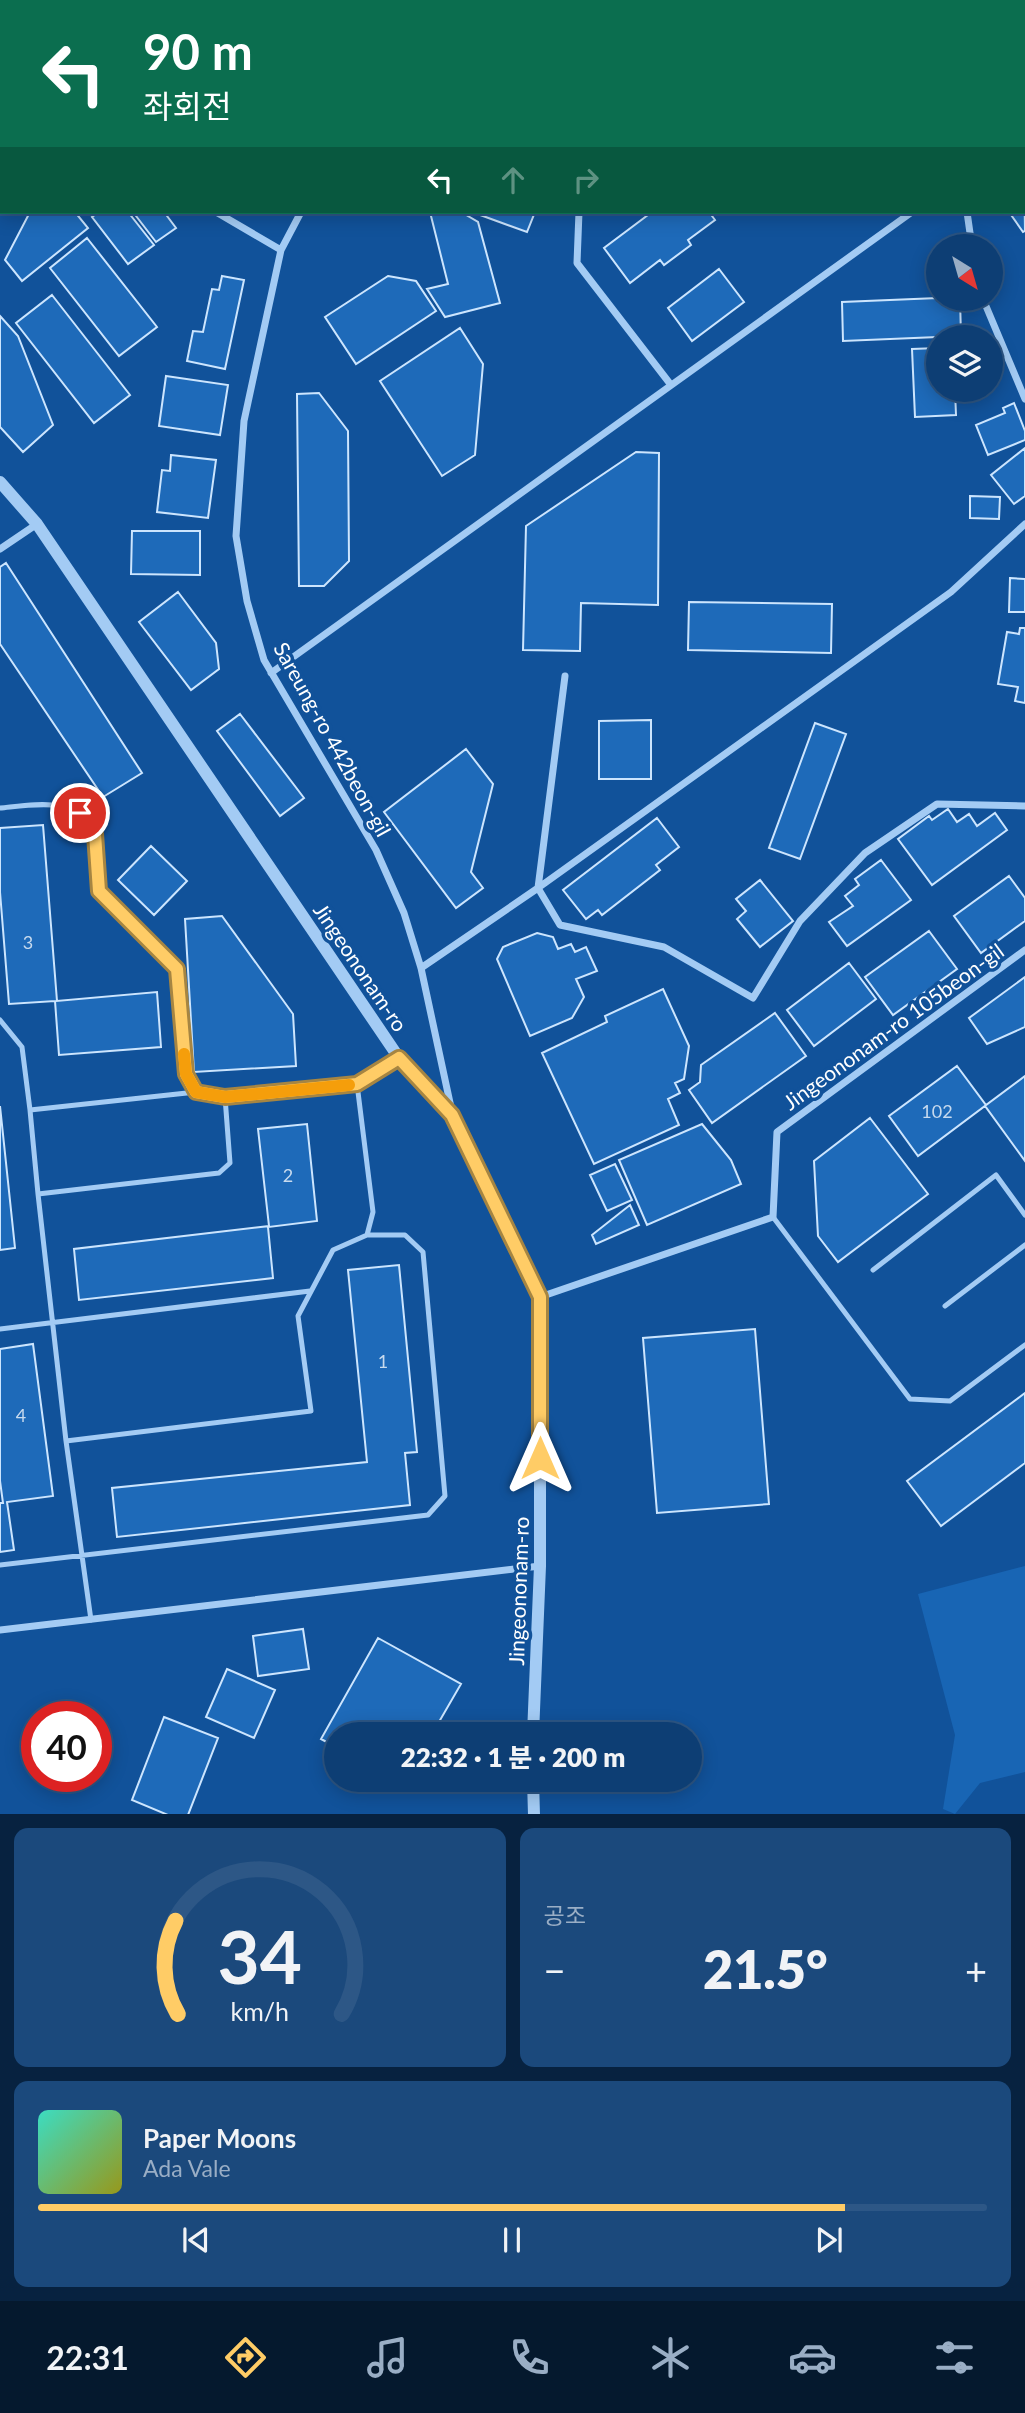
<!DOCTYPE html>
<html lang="ko">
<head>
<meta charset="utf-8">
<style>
	:root { --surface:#0d3e74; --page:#1b497c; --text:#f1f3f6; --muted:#9aaec5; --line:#2d5786; --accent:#fc6 }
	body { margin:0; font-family:Lato,"Noto Sans KR",sans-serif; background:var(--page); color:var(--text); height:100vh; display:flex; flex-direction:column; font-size:26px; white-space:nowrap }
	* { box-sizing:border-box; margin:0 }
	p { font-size:23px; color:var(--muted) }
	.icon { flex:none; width:38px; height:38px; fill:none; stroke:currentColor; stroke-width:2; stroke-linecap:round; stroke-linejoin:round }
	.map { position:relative; height:1814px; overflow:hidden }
	.details { display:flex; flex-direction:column; gap:14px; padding:14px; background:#072240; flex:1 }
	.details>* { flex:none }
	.top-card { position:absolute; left:0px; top:0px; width:1026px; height:214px; box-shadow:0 4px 18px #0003,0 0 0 2px var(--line); background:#0b6e4f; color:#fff; overflow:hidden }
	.needle { width:46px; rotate:143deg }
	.fabs { position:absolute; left:926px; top:234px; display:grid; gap:14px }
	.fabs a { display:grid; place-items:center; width:77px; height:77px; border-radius:50%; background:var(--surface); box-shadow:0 4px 18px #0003,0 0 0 2px var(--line); font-size:35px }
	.speed { position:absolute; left:21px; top:1701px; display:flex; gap:14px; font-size:35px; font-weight:700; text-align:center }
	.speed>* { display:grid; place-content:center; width:91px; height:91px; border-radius:50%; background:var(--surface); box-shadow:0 4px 18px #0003,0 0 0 2px var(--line); line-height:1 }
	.speed .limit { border:10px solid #d22; background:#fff; color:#111 }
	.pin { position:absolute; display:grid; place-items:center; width:60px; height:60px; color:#fff; margin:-30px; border:4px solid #fff; border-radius:50%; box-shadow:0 2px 7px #0007 }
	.me { position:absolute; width:77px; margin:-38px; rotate:0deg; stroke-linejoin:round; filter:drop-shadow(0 0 5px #0008) }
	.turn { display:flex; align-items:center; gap:24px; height:147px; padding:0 28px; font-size:32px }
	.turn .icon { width:91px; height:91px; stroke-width:2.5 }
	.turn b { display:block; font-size:49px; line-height:60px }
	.lanes { display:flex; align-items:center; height:66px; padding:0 28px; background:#0003; justify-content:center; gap:35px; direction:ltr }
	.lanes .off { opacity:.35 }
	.big { font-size:52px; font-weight:800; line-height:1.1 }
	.details .tile { flex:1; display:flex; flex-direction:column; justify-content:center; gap:10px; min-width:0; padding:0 24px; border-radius:14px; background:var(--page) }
	.details .dial { align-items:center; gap:0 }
	.dial svg { height:182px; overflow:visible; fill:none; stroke:var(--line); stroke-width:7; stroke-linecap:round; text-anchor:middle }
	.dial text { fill:var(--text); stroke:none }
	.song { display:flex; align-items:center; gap:21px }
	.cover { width:84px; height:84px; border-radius:10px; background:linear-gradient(135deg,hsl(170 70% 55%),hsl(60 70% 35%)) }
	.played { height:7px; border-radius:4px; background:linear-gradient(90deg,var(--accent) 85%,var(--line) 85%) }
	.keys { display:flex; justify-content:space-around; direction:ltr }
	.heat { display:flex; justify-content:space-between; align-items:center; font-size:38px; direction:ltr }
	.details .tiles { flex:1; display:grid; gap:14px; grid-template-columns:1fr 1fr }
	.tile:last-child { grid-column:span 2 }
	.trip { position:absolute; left:324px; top:1722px; width:378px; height:70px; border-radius:35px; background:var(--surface); box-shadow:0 4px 18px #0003,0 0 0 2px var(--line); font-weight:800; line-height:70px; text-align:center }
	.tab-bar { display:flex; height:112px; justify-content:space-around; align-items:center; background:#05192e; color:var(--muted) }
	.tab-bar .icon { width:49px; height:49px }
	.tab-bar .active { color:var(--accent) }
	.tab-bar b { font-size:32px; color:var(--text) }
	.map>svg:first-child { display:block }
</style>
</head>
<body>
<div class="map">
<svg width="1025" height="1815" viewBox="0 0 1025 1815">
	<rect width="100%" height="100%" fill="#11529a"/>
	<path fill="#1865b4" d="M 1025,1566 L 1025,1772 L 980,1783 L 955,1814 L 943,1809 L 955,1735 L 918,1594 Z"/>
	<path fill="#1e6ab9" stroke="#cce5fe" stroke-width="2" d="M 131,0 L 175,0 L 175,2 L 131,2 Z
		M 529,0 L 611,0 L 529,2 Z
		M 2,23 L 2,84 L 0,86 L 0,24 Z
		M 1024,164 L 1025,231 L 1023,232 L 1009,212 L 1024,212 Z
		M 30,212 L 75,212 L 88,228 L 22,281 L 5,260 Z
		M 99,212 L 128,212 L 154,245 L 128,264 L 92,217 Z
		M 133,212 L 164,212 L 176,228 L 156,242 Z
		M 430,212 L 461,212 L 478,222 L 500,303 L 445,317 L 427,289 L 448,284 Z
		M 472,212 L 535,212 L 527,232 Z
		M 652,212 L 709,212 L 715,220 L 688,240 L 691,245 L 664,265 L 660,260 L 630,283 L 604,248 Z
		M 87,238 L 157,327 L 119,356 L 50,268 Z
		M 719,269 L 744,302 L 692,341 L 668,308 Z
		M 222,276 L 244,280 L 225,369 L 187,361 L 193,331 L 203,332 L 212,289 L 219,290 Z
		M 388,276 L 416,281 L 436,311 L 356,364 L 325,317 Z
		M 52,295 L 130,395 L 94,423 L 16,323 Z
		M 938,298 L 960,299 L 961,336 L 843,341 L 842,302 Z
		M 0,316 L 18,336 L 53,425 L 23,452 L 0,427 Z
		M 460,328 L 483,364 L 475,455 L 442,476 L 380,381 Z
		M 938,348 L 938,390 L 955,390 L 956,415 L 915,417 L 912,349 Z
		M 166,376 L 228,385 L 220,435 L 159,426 Z
		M 319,393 L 348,431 L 349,561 L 324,586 L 299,586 L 297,394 Z
		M 1014,403 L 1025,431 L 1025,440 L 988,455 L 976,425 L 1005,413 L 1003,408 Z
		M 1025,448 L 1025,496 L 1014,504 L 991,475 Z
		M 636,452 L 659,453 L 658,605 L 581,603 L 580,651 L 523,650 L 526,526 Z
		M 171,455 L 216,460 L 208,518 L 157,512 L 162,470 L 170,471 Z
		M 970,496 L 1000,497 L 999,519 L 970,518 Z
		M 132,531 L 200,531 L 200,575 L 131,574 Z
		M 6,563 L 142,773 L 103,797 L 0,644 L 0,567 Z
		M 1010,578 L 1025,579 L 1025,612 L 1009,612 Z
		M 178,592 L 216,643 L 219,669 L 191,690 L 139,622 Z
		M 689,602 L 832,604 L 831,653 L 688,650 Z
		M 1020,628 L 1025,628 L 1025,703 L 1015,701 L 1018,687 L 998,684 L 1007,632 L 1019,634 Z
		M 240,714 L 304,798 L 280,816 L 217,731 Z
		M 651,720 L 651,779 L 599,779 L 599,721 Z
		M 815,723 L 846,734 L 800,859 L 769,848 Z
		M 466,749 L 493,784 L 471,872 L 483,888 L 456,908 L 384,812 Z
		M 948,809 L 957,822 L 969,814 L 977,826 L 995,813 L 1007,830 L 932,885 L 898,839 L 929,816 L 932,820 Z
		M 657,818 L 679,847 L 656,865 L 660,870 L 602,915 L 598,910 L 586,919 L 563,890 Z
		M 43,825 L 57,1001 L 157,992 L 161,1047 L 59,1055 L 55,1001 L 9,1004 L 0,892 L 0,828 Z
		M 151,846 L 187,881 L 154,915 L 118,880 Z
		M 881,860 L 911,900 L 847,946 L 829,922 L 853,906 L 845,896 L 859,885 L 855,879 Z
		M 1009,876 L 1025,898 L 1025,921 L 981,953 L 954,916 Z
		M 760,880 L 793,921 L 760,947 L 737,919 L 746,911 L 736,899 Z
		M 222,916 L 293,1014 L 296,1066 L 194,1072 L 185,919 Z
		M 929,931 L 957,969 L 893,1015 L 865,977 Z
		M 537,933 L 553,937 L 558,949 L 571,944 L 575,952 L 586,947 L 597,971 L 576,979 L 584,997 L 572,1018 L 530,1036 L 497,959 L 503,947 Z
		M 849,963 L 876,999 L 814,1046 L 787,1010 Z
		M 1025,977 L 1025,1027 L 987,1044 L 969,1018 Z
		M 663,989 L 689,1046 L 684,1079 L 675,1083 L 680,1093 L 668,1099 L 679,1125 L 594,1164 L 542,1053 L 607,1022 L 605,1016 Z
		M 775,1013 L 806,1056 L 712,1123 L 689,1090 L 700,1082 L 701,1065 Z
		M 957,1066 L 986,1105 L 1025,1076 L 1025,1161 L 985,1106 L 918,1156 L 889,1116 Z
		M 0,1106 L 15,1248 L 0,1250 Z
		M 870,1118 L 928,1194 L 838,1262 L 818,1236 L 814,1161 Z
		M 307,1124 L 317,1221 L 268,1227 L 273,1278 L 79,1300 L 74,1249 L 269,1226 L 258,1129 Z
		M 702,1124 L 731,1160 L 741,1184 L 647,1225 L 619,1160 Z
		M 615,1164 L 632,1200 L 607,1211 L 590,1175 Z
		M 630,1205 L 639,1225 L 596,1244 L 592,1235 Z
		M 399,1265 L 417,1452 L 405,1453 L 410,1505 L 117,1537 L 112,1488 L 367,1462 L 348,1270 Z
		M 755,1329 L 769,1504 L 657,1513 L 643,1338 Z
		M 33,1344 L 53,1496 L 7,1502 L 14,1550 L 0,1552 L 0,1503 L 3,1503 L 0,1481 L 0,1349 Z
		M 1025,1393 L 1025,1463 L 941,1526 L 907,1481 Z
		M 303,1629 L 309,1669 L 258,1676 L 253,1636 Z
		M 378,1638 L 461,1684 L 432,1734 L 336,1734 L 336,1747 L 321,1739 Z
		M 227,1669 L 275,1690 L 254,1738 L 206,1717 Z
		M 164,1717 L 218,1738 L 188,1815 L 168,1815 L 132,1800 Z"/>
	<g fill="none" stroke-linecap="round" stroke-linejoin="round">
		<path stroke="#a3cbf4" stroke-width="5" d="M 0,808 C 31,805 85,794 95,836 C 99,854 98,874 99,891 L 177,969 L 186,1074 L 196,1092
			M 0,1020 L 22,1047 L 30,1110
			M 225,1097 L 230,1163 L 219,1173 L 38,1194 L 30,1110 L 196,1092 L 225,1097 L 357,1084 L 399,1058
			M 38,1194 L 66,1441 L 91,1620
			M 773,1217 L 910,1399 L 950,1401 L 1025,1345
			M 873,1270 L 996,1175 L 1025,1215
			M 945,1306 L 1025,1245
			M 0,1329 L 310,1291
			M 66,1441 L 311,1411 L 298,1316 L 333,1250 L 367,1235 L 373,1212 L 357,1084
			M 0,1565 L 428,1515 L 445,1496 L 423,1252 L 405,1235 L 367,1235"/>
		<path stroke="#a3cbf4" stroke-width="7" d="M 63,0 L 64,2
			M 944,0 L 944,2
			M 410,2 L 411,0
			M 650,2 L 650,0
			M 1024,117 L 1025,114
			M 216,212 L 281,250
			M 301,212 L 281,250 L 244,421 L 236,536 L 247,601 L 264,660 L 376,850 L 404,913 L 421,968 L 452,1112
			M 579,212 L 577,263 L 671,385
			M 967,212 L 972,247
			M 983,299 L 1025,399
			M 0,549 L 37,524
			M 271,673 L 912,212
			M 565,676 L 538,888 L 560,925 L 664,947 L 753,998 L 800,921 L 865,853 L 937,804 L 1024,806
			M 421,968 L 538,888 L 951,592 L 1025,524
			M 540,1297 L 773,1217 L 777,1132 L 1025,950
			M 0,1630 L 540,1566"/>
		<path stroke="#a3cbf4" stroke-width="12" d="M 0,482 L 37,524 L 399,1058 L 452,1115 L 540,1297 L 540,1566 L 533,1734
			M 533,1780 L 534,1815"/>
	</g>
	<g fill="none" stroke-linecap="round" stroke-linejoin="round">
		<g stroke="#a68542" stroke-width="18">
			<path id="route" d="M 80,813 L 95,834 L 99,891 L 177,969 L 186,1074 L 196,1092 L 225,1097 L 357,1084 L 399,1058 L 452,1115 L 540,1297 L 540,1458"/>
		</g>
		<use href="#route" stroke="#fc6" stroke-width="12"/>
		<path stroke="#f59e0b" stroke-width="12" d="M 184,1054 L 186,1074 L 196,1092 L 225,1097 L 349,1085"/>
	</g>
	<g text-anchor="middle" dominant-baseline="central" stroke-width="7" stroke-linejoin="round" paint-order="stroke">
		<g font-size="18" fill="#c7daee">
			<text x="28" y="942">3</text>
			<text x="937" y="1111">102</text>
			<text x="288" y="1175">2</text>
			<text x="383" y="1361">1</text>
			<text x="21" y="1415">4</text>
		</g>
		<g font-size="21" fill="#fff" stroke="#11529a">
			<text transform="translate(333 739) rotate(61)">Sareung-ro 442beon-gil</text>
			<text transform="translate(361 967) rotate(56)">Jingeononam-ro</text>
			<text transform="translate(893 1026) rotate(-36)">Jingeononam-ro 105beon-gil</text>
			<text transform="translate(518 1591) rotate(-88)">Jingeononam-ro</text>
		</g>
	</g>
</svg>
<div class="fabs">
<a><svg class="needle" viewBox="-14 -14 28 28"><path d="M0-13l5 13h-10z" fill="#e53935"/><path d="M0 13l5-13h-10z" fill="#9aaec5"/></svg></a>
<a><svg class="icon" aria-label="layers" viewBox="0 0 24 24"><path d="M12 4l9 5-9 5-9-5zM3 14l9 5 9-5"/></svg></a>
</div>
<div class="speed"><div class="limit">40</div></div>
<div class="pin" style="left:80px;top:813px;background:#d93025"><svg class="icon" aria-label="arrive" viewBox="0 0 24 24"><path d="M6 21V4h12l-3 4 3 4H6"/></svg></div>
<svg class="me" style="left:540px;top:1458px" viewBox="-20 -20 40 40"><path d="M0-17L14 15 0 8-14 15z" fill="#fc6" stroke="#fff" stroke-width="4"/></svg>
<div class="trip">22:32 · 1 분 · 200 m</div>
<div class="top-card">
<div class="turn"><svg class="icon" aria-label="left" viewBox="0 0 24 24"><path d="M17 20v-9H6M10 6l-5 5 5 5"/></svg><div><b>90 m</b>좌회전</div></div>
<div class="lanes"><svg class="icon" aria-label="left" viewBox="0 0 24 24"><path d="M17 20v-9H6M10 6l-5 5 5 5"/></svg><svg class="icon off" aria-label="ahead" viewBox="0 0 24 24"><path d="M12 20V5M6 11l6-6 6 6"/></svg><svg class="icon off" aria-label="right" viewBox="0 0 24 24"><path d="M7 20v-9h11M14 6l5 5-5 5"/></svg></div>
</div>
</div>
<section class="details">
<div class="tiles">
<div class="tile dial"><svg viewBox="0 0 100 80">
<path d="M14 69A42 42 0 1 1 86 69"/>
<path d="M14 69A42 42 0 0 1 13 28" stroke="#fc6"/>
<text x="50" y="56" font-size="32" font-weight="700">34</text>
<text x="50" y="72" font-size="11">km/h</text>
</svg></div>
<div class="tile"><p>공조</p>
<div class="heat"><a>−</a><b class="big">21.5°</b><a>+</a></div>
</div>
<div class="tile">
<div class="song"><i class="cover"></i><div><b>Paper Moons</b><p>Ada Vale</p></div></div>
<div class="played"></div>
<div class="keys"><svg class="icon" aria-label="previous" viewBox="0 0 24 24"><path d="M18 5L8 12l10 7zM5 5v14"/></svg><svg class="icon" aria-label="pause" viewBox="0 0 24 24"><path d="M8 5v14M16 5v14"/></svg><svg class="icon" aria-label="next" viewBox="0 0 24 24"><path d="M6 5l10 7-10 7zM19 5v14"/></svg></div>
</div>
</div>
</section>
<nav class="tab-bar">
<b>22:31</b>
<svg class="icon active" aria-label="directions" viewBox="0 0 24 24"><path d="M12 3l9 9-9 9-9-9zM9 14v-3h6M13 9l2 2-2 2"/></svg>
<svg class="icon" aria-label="music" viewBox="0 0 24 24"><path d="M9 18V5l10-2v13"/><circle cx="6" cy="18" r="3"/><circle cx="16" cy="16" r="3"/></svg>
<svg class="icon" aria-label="phone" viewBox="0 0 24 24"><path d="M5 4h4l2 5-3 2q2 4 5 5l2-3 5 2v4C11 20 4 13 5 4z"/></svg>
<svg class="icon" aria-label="climate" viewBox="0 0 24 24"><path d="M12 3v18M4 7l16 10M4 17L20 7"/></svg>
<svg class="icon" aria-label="car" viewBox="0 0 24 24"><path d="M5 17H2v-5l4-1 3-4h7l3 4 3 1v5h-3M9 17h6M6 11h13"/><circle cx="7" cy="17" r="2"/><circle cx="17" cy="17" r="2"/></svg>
<svg class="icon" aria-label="filters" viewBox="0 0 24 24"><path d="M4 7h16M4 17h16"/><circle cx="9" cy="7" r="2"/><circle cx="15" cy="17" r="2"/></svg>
</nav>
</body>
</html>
